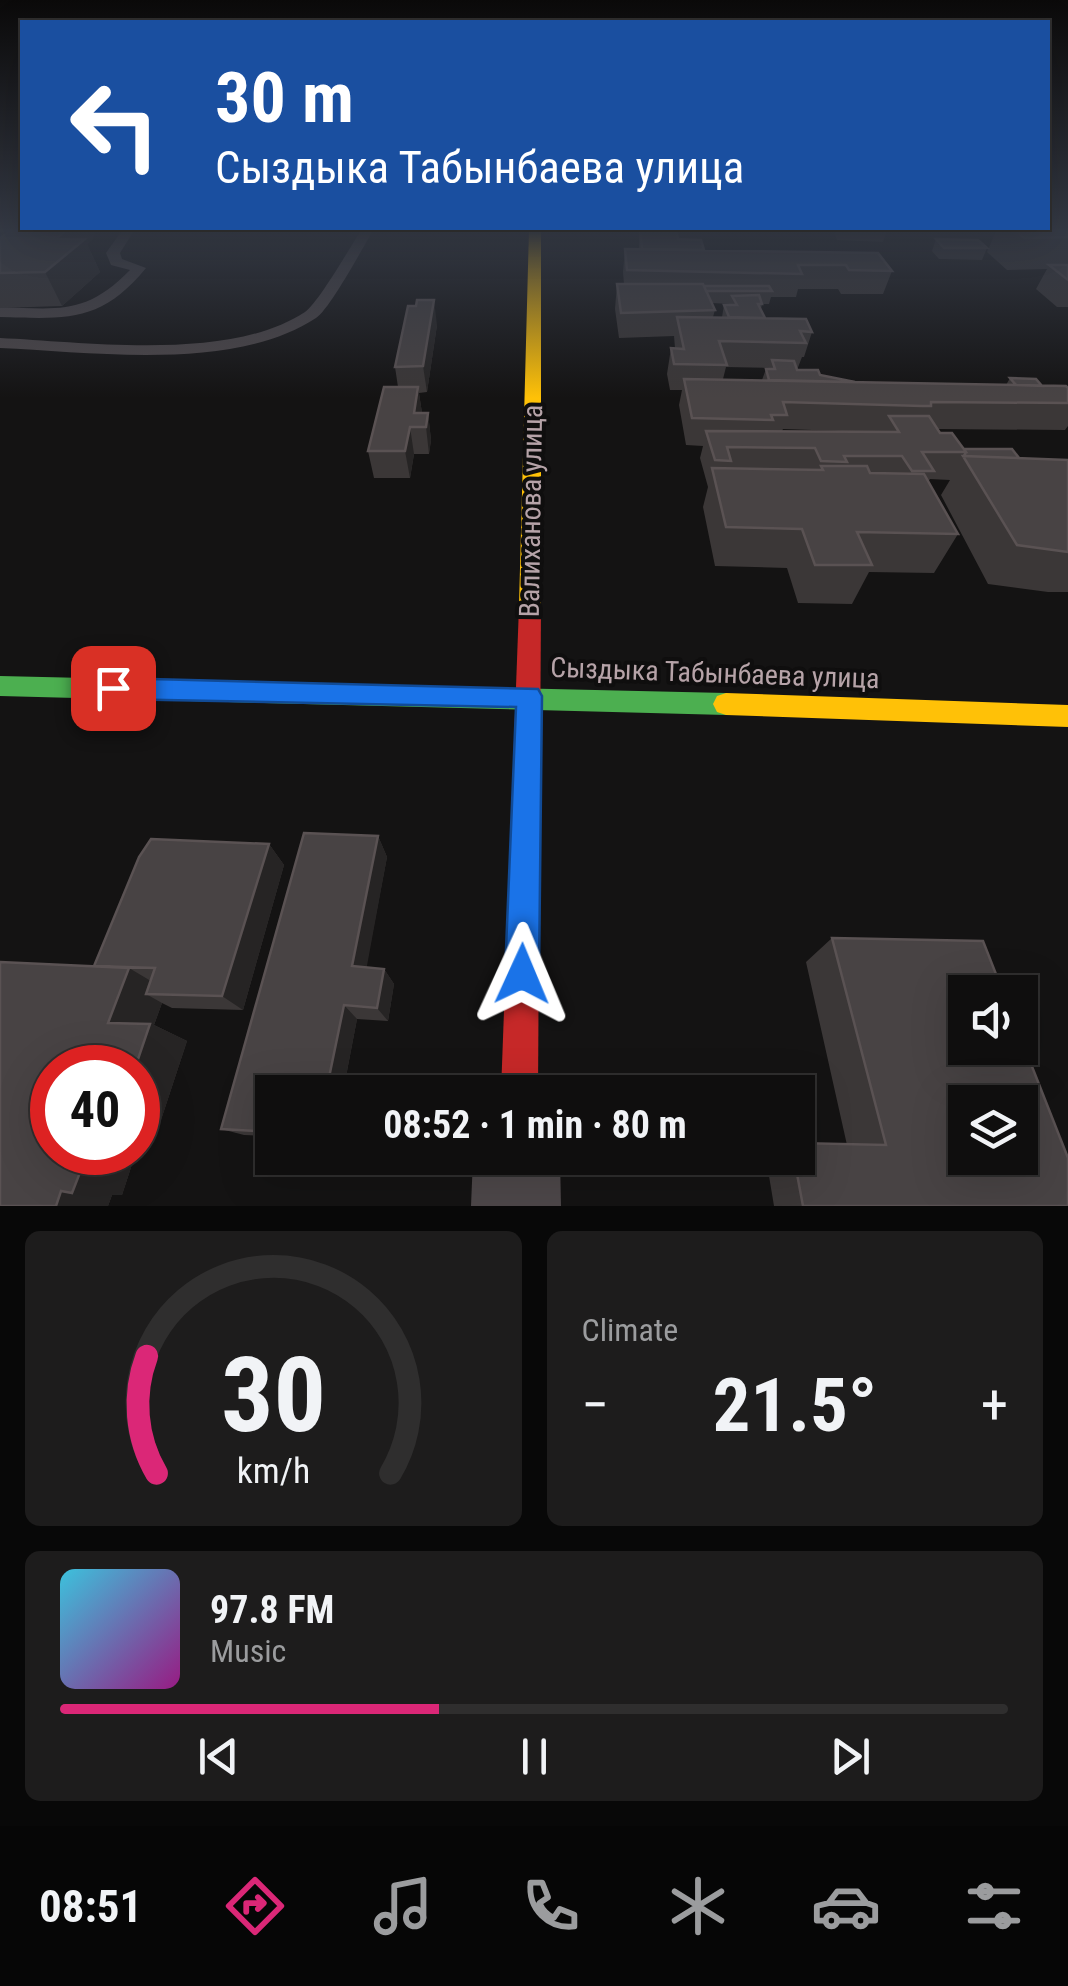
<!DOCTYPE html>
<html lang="en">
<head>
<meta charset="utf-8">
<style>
	:root { --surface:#0f0e0e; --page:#1d1c1c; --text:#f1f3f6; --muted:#9b9c9e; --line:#2f2e2e; --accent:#db2777 }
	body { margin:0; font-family:"Roboto Condensed",sans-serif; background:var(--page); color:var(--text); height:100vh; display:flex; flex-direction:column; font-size:38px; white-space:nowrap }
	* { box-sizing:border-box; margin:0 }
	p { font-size:32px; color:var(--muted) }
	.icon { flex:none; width:55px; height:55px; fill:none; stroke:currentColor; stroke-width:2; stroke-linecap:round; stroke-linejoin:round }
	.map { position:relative; height:1206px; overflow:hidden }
	.drawer { display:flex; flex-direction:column; gap:25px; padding:25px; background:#080808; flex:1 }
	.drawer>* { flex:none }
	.top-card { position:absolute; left:20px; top:20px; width:1030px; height:210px; border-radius:0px; box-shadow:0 10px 40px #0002,0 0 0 2px var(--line); background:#1a4fa0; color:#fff; overflow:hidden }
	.controls { position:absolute; left:948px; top:975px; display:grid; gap:20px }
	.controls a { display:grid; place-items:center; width:90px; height:90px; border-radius:0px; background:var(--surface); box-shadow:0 10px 40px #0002,0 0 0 2px var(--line); font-size:50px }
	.speed { position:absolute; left:30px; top:1045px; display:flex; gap:20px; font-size:50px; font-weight:700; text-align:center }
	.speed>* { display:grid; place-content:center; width:130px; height:130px; border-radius:50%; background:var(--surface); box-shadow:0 10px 40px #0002,0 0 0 2px var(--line); line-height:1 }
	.speed .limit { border:15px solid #d22; background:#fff; color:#111 }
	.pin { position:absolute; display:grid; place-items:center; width:85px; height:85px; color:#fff; margin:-42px; border-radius:20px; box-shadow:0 5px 15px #0006 }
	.me { position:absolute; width:110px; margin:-55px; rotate:1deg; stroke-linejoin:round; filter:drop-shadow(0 0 8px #0008) }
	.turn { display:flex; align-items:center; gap:35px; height:210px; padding:0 30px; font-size:45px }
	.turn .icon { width:130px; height:130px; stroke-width:2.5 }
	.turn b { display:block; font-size:70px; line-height:85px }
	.big { font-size:75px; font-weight:700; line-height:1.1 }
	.drawer .widget { flex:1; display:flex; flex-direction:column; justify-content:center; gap:15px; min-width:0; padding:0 35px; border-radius:15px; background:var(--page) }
	.drawer .dial { align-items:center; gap:0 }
	.dial svg { height:260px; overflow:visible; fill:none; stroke:var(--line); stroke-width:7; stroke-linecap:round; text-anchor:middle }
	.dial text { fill:var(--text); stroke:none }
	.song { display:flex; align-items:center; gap:30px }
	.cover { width:120px; height:120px; border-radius:15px; background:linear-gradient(135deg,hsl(190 70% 55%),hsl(310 70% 35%)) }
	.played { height:10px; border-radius:5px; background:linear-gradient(90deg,var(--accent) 40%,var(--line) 40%) }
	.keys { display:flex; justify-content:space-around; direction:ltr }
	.heat { display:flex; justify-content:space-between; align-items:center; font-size:55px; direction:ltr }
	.drawer .tiles { flex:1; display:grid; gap:25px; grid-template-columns:1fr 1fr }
	.widget:last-child { grid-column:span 2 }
	.trip { position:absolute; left:255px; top:1075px; width:560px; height:100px; border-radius:0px; background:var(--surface); box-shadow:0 10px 40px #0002,0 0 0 2px var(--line); font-weight:700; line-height:100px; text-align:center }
	.menu { display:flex; height:160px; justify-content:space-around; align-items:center; background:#060606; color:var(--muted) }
	.menu .icon { width:70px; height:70px }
	.menu .active { color:var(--accent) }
	.menu b { font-size:45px; color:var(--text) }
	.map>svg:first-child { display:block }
</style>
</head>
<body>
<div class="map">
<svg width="1068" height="1206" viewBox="0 0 1068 1206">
	<rect width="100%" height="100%" fill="#141313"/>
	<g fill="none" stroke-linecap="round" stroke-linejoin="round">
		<path fill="#4d4749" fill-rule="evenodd" d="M 123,229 L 135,229 L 120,253 L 122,259 L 146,268 C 101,323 66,319 0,317 L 0,307 C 59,309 86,315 130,270 L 111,265 L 106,253 Z
			M 362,229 L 374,229 C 363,247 330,309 316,318 C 234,372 93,352 0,348 L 0,338 C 87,342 229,362 305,312 C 319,302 350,247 362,229 Z"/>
		<path fill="#4d4749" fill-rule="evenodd" d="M 473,1158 L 560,1158 L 561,1206 L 471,1206 Z"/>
		<path fill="#4caf50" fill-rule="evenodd" d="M 0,676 L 726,693 L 735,696 L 739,704 L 735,712 L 726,715 L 0,696 Z"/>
		<path fill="#ffc107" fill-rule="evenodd" d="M 529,229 L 541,229 L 541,606 L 530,614 L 519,606 Z
			M 726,693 L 1068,705 L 1068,727 L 726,715 L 717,712 L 713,704 L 717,696 Z"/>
		<path fill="#c62828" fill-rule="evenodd" d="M 530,598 L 541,606 L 538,1092 L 501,1092 L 519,606 Z"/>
	</g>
	<path fill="#3b3737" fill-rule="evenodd" d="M 639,229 L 678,239 L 704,250 L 892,271 L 883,294 L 841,294 L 838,289 L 798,289 L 796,297 L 771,297 L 769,304 L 762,304 L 761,309 L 765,318 L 812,332 L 804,357 L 802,357 L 797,370 L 855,382 L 1006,385 L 1010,378 L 1042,386 L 1068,388 L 1068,426 L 1065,430 L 938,429 L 940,433 L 964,449 L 1019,458 L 1068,460 L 1068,592 L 1048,592 L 988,584 L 941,495 L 950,480 L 930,479 L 928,482 L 958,534 L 934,573 L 869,572 L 852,604 L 798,603 L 787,568 L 715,566 L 703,507 L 708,487 L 700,458 L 703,446 L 686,445 L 679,405 L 682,390 L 670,390 L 667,374 L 671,348 L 675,348 L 674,336 L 619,338 L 615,309 L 617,284 L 624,284 L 623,272 L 625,249 L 639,249 ZM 712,303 L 730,304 L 730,305 L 724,305 L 722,317 L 713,317 L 715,310 ZM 726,367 L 770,368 L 766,369 L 762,380 L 723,379 ZM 783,429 L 871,432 L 782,431 Z
		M 833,229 L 886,229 L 887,230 L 883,242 L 837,240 Z
		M 997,229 L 1068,229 L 1068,307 L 1057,307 L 1036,289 L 1047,269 L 1007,270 L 987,252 Z
		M 94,232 L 93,239 L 87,244 L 100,272 L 62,306 L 0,308 L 0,237 Z
		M 936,239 L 987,248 L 982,260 L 939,259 L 932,251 Z
		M 437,325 L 427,392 L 419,393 L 422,413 L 428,413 L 431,440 L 429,454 L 414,454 L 410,478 L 374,478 L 368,451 L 398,387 L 395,367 Z
		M 378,836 L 387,857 L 366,967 L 384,969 L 394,984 L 388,1021 L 357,1019 L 343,1092 L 272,1092 L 272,1136 L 244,1135 L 221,1129 Z
		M 151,839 L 269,844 L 284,865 L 243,1010 L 172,1008 L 162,1003 L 154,1025 L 187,1041 L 158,1129 L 145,1127 L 138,1149 L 138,1068 L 52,1068 L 52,1152 L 136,1152 L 122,1195 L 112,1195 L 108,1206 L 0,1206 L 0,962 L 94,967 L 139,857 Z
		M 832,938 L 1068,1206 L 774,1206 L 766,1158 L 798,1158 L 847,1145 L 806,962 Z"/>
	<path fill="#262424" d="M 68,229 L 92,229 L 93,239 L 87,244 L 100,272 L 62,306 L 45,272 L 67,254 L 58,237 Z
		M 434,300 L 437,325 L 427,392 L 423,366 Z
		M 418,387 L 422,413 L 414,413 Z
		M 428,413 L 431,440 L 429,454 L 426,427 Z
		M 410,427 L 414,454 L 410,478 L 405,451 Z
		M 378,836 L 387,857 L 364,982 L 352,966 Z
		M 269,844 L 284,865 L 243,1010 L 222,996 Z
		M 129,968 L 166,990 L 146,994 L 162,1003 L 154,1025 L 187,1041 L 158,1129 L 138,1125 L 138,1068 L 135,1068 L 108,1023 Z
		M 384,969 L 394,984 L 388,1021 L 377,1008 Z
		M 344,1005 L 357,1019 L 343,1092 L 326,1092 Z
		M 138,1126 L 145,1127 L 138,1149 Z
		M 88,1152 L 136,1152 L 122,1195 L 112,1195 L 108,1206 L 56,1206 L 61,1191 Z"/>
	<path fill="#484344" stroke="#5a5253" stroke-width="2.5" fill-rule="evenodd" d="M 12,229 L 68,229 L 58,237 L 42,237 L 40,239 L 0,238 Z
		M 640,229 L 676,229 L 678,239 L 701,240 L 704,250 L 642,249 Z
		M 1013,229 L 1068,229 L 1068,237 L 1024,238 Z
		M 0,238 L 85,239 L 45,272 L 0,273 Z
		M 936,239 L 978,240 L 987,248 L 944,248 Z
		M 625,249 L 878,253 L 892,271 L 849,270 L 846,265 L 798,265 L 802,274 L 627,270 Z
		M 1049,265 L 1068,265 L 1068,280 Z
		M 617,284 L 703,284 L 715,310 L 621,313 Z
		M 704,286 L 769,286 L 772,291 L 706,291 Z
		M 759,295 L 762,304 L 758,304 L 765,318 L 729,317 L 724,305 L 737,305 L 732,296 Z
		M 417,300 L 434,300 L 423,366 L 395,367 L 408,306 L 416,306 Z
		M 677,317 L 806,319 L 812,332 L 800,331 L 806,343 L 719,341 L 727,365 L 674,364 L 671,348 L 684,349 Z
		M 772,360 L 794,361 L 797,370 L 818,370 L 820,375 L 855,382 L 769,380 L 766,369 L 775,369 Z
		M 1010,378 L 1036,379 L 1042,386 L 1016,385 Z
		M 684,379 L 1066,386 L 1068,388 L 1068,403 L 931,402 L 931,406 L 922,406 L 783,402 L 787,415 L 771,415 L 773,420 L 692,418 Z
		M 384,387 L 418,387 L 414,413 L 428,413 L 426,427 L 410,427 L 405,451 L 368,451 Z
		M 889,416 L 929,416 L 940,433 L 952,433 L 966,452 L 922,452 L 934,471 L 912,471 L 902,456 L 844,456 L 847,462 L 821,461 L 815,448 L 727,447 L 731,461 L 715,460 L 706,431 L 899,432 Z
		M 964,449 L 1012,449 L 1019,458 L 964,456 L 966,452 Z
		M 963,456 L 1068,460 L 1068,552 L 1017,545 Z
		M 821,466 L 867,466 L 870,473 L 924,474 L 958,534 L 857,532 L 872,565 L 815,565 L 802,529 L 726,527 L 712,468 L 823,470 Z
		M 304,833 L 378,836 L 352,966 L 384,969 L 377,1008 L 344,1005 L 326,1092 L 272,1092 L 272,1132 L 221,1129 Z
		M 151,839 L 269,844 L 222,996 L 146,994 L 155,968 L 94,966 L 139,857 Z
		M 832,938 L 983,941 L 1003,992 L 965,992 L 965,1048 L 1020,1048 L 1020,1036 L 1068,1158 L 1068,1206 L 803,1206 L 794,1158 L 798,1158 L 798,1143 L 886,1145 ZM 965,1102 L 1020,1102 L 1020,1158 L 965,1158 Z
		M 0,962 L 129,968 L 108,1023 L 150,1024 L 135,1068 L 52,1068 L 52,1152 L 88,1152 L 72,1193 L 61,1191 L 56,1206 L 0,1206 Z"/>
	<linearGradient id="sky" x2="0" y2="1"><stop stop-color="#0b0a0a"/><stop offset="0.58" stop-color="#343944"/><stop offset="1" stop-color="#343944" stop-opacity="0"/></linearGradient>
	<rect width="1068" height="398" fill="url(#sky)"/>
	<path fill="#1a73e8" stroke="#114b97" stroke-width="2.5" d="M 113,678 L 538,689 L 542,696 L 539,974 L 534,986 L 522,991 L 510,986 L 505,974 L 516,707 L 113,699 L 104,696 L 101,688 L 104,681 Z"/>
	<g text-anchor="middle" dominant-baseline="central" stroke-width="8" stroke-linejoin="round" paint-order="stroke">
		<g font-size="28" fill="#b6a3a8" stroke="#0f0e0e">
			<text transform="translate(531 511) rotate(-89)">Валиханова улица</text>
			<text transform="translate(715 673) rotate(2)">Сыздыка Табынбаева улица</text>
		</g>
	</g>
</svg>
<div class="controls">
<a><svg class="icon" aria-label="sound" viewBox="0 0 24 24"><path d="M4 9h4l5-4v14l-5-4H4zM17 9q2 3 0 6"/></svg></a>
<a><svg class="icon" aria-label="layers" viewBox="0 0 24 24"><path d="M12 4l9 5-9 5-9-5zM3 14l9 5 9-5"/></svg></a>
</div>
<div class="speed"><div class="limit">40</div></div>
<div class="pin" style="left:113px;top:688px;background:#d93025"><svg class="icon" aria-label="arrive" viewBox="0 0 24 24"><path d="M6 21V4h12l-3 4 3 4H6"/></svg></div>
<svg class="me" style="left:522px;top:974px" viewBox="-20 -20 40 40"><path d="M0-17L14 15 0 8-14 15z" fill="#1a73e8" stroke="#fff" stroke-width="4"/></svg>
<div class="trip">08:52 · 1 min · 80 m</div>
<div class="top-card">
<div class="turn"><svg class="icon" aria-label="left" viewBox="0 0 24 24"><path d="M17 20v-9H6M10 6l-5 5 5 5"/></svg><div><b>30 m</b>Сыздыка Табынбаева улица</div></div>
</div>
</div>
<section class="drawer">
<div class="tiles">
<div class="widget dial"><svg viewBox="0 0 100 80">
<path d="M14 69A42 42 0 1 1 86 69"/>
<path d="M14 69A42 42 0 0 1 11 33" stroke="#db2777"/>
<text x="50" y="56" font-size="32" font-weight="700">30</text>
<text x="50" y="72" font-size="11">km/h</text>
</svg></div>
<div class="widget"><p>Climate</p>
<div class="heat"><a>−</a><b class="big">21.5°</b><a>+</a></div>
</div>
<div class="widget">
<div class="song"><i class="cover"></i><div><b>97.8 FM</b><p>Music</p></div></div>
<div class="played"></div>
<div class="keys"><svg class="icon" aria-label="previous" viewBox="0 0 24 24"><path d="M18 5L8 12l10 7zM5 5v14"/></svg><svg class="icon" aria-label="pause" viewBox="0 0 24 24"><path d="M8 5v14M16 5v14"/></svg><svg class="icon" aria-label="next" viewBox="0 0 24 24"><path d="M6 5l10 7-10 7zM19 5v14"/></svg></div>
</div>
</div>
</section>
<nav class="menu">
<b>08:51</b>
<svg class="icon active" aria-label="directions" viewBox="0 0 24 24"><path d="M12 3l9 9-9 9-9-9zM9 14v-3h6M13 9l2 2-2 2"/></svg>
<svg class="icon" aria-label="music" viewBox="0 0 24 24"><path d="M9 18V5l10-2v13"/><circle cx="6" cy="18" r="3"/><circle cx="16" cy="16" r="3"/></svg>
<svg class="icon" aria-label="phone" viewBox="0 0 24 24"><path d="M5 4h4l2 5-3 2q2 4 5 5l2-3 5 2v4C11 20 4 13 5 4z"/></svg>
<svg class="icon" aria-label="climate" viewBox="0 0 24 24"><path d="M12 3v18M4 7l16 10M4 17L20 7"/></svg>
<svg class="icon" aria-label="car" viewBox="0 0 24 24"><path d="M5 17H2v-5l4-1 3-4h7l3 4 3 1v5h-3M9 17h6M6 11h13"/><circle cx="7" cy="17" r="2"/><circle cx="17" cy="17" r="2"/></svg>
<svg class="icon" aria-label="filters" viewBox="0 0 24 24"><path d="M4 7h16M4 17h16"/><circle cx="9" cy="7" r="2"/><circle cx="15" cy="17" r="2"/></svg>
</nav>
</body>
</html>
